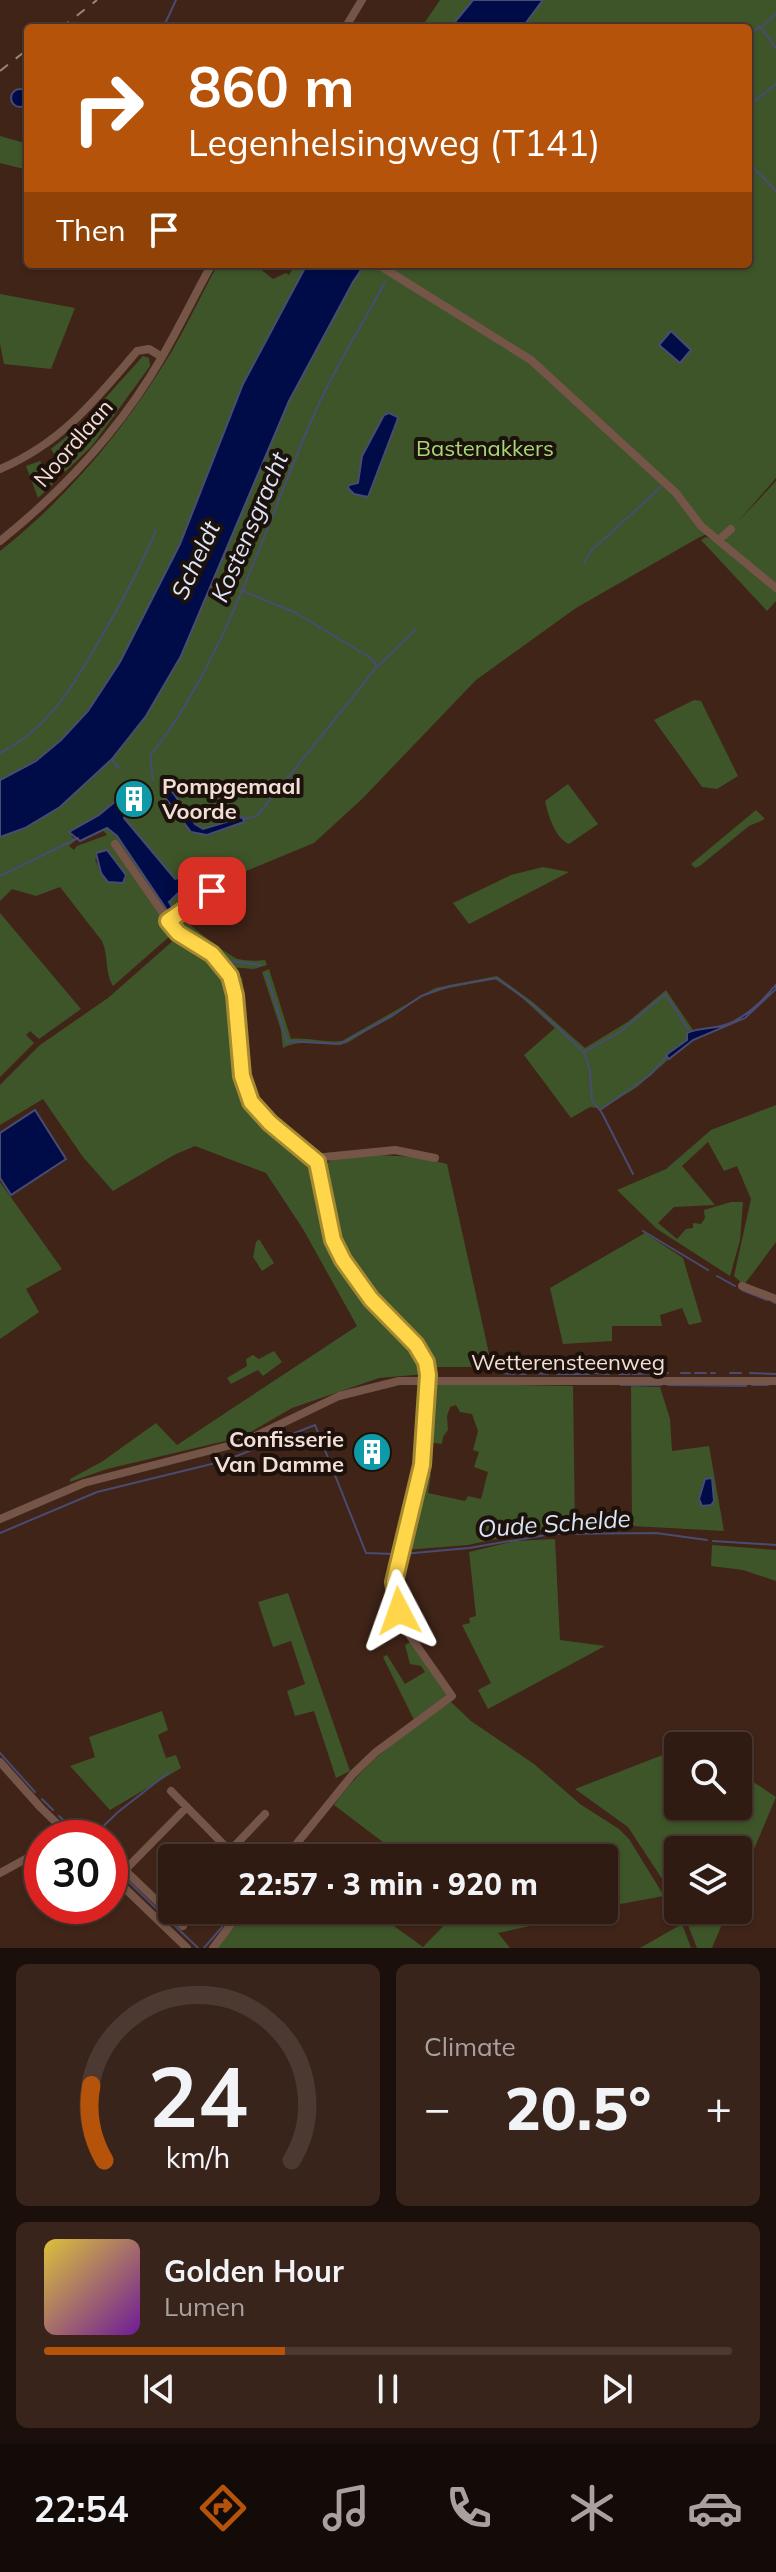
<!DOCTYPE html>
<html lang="en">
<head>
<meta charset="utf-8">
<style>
	:root { --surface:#301b12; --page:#38241b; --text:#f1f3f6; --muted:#a8a19f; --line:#4b3932; --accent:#b45309 }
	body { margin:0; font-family:Mulish,sans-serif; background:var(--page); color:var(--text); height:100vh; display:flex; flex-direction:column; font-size:30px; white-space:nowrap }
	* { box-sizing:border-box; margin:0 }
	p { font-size:26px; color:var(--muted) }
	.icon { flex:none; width:44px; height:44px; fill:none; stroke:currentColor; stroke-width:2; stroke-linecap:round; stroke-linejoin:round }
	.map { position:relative; height:1948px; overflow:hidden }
	.details { display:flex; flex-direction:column; gap:16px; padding:16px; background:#1a0f0a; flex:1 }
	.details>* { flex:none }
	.banner { position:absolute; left:24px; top:24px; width:728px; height:244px; border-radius:8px; box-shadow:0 2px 6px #0004,0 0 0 2px var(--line); background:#b45309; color:#fff; overflow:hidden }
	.tools { position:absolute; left:664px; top:1732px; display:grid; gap:16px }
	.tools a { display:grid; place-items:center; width:88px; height:88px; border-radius:8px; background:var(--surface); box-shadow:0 2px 6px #0004,0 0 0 2px var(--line); font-size:40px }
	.speed { position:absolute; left:24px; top:1820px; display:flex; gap:16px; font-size:40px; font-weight:700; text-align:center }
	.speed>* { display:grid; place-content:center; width:104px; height:104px; border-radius:50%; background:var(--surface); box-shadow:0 2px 6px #0004,0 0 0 2px var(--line); line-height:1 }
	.speed .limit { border:12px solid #d22; background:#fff; color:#111 }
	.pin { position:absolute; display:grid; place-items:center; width:68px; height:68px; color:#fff; margin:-34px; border-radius:16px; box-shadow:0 4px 12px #0006 }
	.me { position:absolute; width:88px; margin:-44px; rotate:356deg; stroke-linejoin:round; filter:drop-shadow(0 0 6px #0008) }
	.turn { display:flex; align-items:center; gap:28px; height:168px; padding:0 32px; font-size:36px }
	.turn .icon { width:104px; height:104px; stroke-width:2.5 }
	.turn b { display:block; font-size:56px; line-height:68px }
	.then { display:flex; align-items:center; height:76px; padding:0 32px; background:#0003; gap:16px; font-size:30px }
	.big { font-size:60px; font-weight:800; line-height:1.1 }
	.details .tile { flex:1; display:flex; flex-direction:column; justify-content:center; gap:12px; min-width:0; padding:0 28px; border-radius:12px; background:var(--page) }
	.details .dial { align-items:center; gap:0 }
	.dial svg { height:208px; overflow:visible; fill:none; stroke:var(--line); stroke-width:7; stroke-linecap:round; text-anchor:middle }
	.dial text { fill:var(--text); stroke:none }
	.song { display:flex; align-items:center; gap:24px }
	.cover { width:96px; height:96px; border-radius:12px; background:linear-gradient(135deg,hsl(50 70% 55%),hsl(280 70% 35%)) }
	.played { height:8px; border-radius:4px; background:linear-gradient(90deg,var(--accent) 35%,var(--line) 35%) }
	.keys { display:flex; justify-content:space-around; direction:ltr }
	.heat { display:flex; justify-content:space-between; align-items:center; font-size:44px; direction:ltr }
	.details .tiles { flex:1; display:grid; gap:16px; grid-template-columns:1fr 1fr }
	.tile:last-child { grid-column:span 2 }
	.trip { position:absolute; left:158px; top:1844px; width:460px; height:80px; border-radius:8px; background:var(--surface); box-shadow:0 2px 6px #0004,0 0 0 2px var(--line); font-weight:800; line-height:80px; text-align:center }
	.dock { display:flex; height:128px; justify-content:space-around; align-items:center; background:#130b07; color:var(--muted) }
	.dock .icon { width:56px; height:56px }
	.dock .on { color:var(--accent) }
	.dock b { font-size:36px; color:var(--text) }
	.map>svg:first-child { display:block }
</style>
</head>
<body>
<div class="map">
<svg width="776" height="1948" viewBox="0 0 776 1948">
	<rect width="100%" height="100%" fill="#402418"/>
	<path fill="#3e5529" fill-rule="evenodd" d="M 440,0 L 473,0 L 450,28 L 421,28 Z
		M 543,0 L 776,0 L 776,478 L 736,524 L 776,481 L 776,585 L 726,543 L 725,538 L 719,540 L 709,533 L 698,538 L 576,608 L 476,680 L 362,799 L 314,843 L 234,876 L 168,921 L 111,840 L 172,931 L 170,936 L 113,986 C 104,971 109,956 102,941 L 60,887 L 36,896 L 12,889 L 0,901 L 0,837 L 25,828 L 289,401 L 353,282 L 365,264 L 748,264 L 748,28 L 522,28 ZM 92,818 L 107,835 L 77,846 L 74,850 L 69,846 L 76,840 L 71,836 ZM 107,850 L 126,875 L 127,878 L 101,873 L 95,859 Z
		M 0,136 L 28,144 L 28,170 L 0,163 Z
		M 218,264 L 254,264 L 273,279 L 286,273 L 289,275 L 295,264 L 307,264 C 251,371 211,484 157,592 C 131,644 103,699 61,740 C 43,757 22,768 0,780 L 0,551 C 70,496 126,427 172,351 C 188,323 202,293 218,264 Z
		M 0,294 L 75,308 L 51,369 L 4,364 L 0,344 Z
		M 143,356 L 149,358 L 150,366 L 92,446 L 65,472 L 51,449 L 82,424 Z
		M 40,461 L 53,484 L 38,498 L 26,466 Z
		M 706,537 L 714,540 L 776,592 L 776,601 L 767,611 L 701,540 Z
		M 694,700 L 701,701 L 738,776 L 717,789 L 702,787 L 654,720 Z
		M 568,784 L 598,824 L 569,844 C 555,838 548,815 545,801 Z
		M 756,810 L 765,819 L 749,826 L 701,865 L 695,868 L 691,864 Z
		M 543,867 L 569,872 L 469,924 L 453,903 L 511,875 Z
		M 0,913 L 81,1009 L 39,1039 L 30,1031 L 26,1035 L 34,1043 L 0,1077 Z
		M 181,916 C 183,921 231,957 238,959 C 247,961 256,961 265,960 L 267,965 L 254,969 L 230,967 L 215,952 L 179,929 L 175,921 Z
		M 175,939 L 184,939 L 211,956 L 228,977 L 242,1088 L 312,1162 L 327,1211 L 331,1240 L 341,1262 L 369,1300 L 421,1356 L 425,1374 L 379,1378 L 292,1408 L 242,1437 L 107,1469 L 70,1482 L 70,1479 L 103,1461 L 156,1423 L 177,1445 L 357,1326 L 303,1229 L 266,1173 L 195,1146 L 174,1155 L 113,1191 L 83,1157 L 43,1099 L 0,1125 L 0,1085 L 40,1045 L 108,998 Z
		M 269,969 L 291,1039 C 308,1037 324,1043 342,1041 L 435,988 L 497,976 L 534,1003 L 585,1048 L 629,1021 L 666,990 L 693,1030 L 687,1033 L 687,1040 L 667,1055 L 669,1059 L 637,1087 L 602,1109 L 590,1107 L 571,1118 L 524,1055 L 555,1028 L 519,995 L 495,979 L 439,990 L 424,996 L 347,1043 C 326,1048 302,1037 283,1048 L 281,1030 L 262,972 Z
		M 242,977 L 253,1090 L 268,1111 L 317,1155 L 311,1155 L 258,1107 L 247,1087 L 236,981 Z
		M 776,1105 L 776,1242 L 744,1285 L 734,1276 L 751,1199 L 737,1166 L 724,1171 L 708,1142 L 682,1166 L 715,1205 L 674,1207 L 658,1223 L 677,1239 L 686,1229 L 693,1228 L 693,1223 L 701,1224 L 705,1218 L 704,1210 L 731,1202 L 743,1202 L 740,1240 L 730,1276 L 657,1229 L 617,1190 L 666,1169 L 711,1130 Z
		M 377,1155 L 418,1157 L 447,1164 L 492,1367 L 435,1367 C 410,1328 367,1297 344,1255 C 331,1230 331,1197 322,1170 C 327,1153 362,1156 377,1155 Z
		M 0,1182 L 62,1269 L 26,1289 L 39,1312 L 0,1339 Z
		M 645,1233 L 683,1258 L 702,1322 L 689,1325 L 682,1308 L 660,1315 L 662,1326 L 612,1326 L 612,1341 L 563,1344 L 550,1288 Z
		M 259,1239 L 274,1263 L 262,1271 L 253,1257 L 256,1242 Z
		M 274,1351 L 282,1362 L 263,1376 L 258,1370 L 231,1384 L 227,1378 L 247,1366 L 246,1359 L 253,1355 L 259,1359 Z
		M 472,1384 L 573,1386 L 575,1530 L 538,1530 L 468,1545 L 404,1550 L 423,1473 L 431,1474 L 428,1493 L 465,1501 L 468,1496 L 481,1499 L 488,1472 L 474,1467 L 479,1452 L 473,1450 L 478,1431 L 472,1414 L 460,1412 L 456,1405 L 450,1407 L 447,1416 L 448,1430 L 443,1437 L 442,1444 L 428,1442 L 432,1385 Z
		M 631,1386 L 660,1387 L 670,1419 L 672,1451 L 709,1446 L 724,1531 L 632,1526 ZM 705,1479 L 712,1479 L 714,1501 L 699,1499 Z
		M 555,1539 L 560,1640 L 605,1646 L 488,1709 L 478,1690 L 491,1683 L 462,1625 L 470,1623 L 469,1618 L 476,1616 L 469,1552 L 515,1541 Z
		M 712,1545 L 776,1550 L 776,1581 L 743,1570 L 711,1566 Z
		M 288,1593 L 350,1771 L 336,1778 L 314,1711 L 295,1716 L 287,1691 L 305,1684 L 291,1641 L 273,1647 L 258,1602 Z
		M 410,1642 L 449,1696 L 414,1720 L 383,1657 L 387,1655 L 405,1684 L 425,1672 L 421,1666 L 410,1664 L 405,1645 Z
		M 451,1702 L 471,1721 L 534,1764 L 580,1804 L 619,1829 L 629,1839 L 664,1896 L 604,1907 L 604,1858 L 404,1858 L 334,1805 C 360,1767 412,1725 451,1702 Z
		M 162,1711 L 168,1730 L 158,1735 L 166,1758 L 176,1755 L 181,1768 L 110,1810 L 70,1766 L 95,1757 L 89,1737 Z
		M 678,1749 L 678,1806 L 738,1806 L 738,1772 L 776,1797 L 738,1887 L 738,1850 L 678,1850 L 678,1903 L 628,1827 L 575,1789 Z
		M 248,1910 L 372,1910 L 423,1947 L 459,1910 L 586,1910 L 530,1920 L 530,1926 L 498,1933 L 510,1948 L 217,1948 Z
		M 682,1910 L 728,1910 L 712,1948 L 697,1948 Z
		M 682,1924 L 691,1948 L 640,1948 Z"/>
	<path fill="#000c47" stroke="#494b72" stroke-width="2" d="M 473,0 L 543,0 L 522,28 L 450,28 Z
		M11 98a9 9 0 1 1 18 0a9 9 0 1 1-18 0Z
		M 307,264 L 365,264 L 353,282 L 289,401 L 181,656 L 146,716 L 112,759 L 60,807 L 25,828 L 0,837 L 0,780 L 36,761 L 61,740 L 88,711 L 120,662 L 180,544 L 243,384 Z
		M 671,331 L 691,350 L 680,363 L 659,345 Z
		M 389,413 L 398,417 L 397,421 L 368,497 L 354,494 L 348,488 L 349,485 L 358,483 L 362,456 L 384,415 Z
		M 171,790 L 195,824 L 203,829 L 243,817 L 244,822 L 207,835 L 191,832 L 164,796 Z
		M 117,800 L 126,813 L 124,818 L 175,879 L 216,869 L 220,873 L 189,883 L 169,902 L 174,910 L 169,913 L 117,836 L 107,828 L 80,841 L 69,832 L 99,815 Z
		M 107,850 L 126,875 L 123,883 L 108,882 L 101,873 L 96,853 Z
		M 776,985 L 776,989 L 745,1018 L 693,1040 L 669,1059 L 666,1055 L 687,1040 L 687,1033 C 697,1028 712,1029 725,1025 C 746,1018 762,1001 776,985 Z
		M 35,1110 L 66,1159 L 11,1195 L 0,1178 L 0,1133 Z
		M 712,1478 L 714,1501 L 711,1505 L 702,1506 L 699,1499 L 705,1479 Z"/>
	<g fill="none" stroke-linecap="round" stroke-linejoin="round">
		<path stroke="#494b72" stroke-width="2" d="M 762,27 L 776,14
			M 163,28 L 176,0
			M 748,37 L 760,26 L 776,48
			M 752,103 L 776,84
			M 748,162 L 776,191
			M 584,563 L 592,550 L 661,487
			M 241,590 L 296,613 L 369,657 L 375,662 L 376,667
			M 0,753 C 52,726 75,683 103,634 C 123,600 141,567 156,530
			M 112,760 L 119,768
			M 153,780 L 150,756 C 226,660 264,528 313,417 C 333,370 361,327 385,282
			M 122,805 L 134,797
			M 243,819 L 257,816 L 376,668 L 415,630
			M 0,876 L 78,838
			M 177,923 L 198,936 L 229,961 L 261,965
			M 266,973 L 287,1041 L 340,1044 L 392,1016 L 421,996 L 450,986 L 497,978 L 532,1004 L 584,1052 L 590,1071 L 592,1100 L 602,1113 L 633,1174
			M 239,979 L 249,1081 L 255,1100 L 301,1143
			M 584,1052 L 620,1032 L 665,994 L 688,1029
			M 600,1110 L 650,1075 L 667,1056
			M 306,1148 L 315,1153
			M 643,1231 L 708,1270
			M 717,1276 L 735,1286
			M 742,1290 L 767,1300
			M 773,1302 L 776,1303
			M 501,1373 L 514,1374
			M 533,1373 L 548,1374
			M 593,1373 L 609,1374
			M 681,1373 L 690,1373
			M 695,1373 L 706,1373
			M 711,1373 L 715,1373
			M 730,1373 L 741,1373
			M 750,1373 L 776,1374
			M 520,1374 L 526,1374
			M 557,1374 L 589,1374
			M 619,1374 L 629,1374
			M 633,1374 L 668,1373
			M 621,1385 L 661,1385
			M 668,1385 L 746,1386
			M 752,1385 L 768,1385
			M 234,1457 L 315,1425 L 366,1553 L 395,1554
			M 0,1533 L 97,1492 L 228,1460
			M 713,1541 L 776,1545
			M 403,1554 L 469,1548 L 552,1534 L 656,1533 L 707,1540
			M 0,1753 L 35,1792
			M 42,1799 L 53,1810
			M 59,1816 L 82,1838
			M 91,1838 L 118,1812 L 168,1773
			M 110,1865 L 116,1871
			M 126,1879 L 162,1914
			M 171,1922 L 198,1948
			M 204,1948 L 222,1927"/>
		<path stroke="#755548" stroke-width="8" d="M 345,28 L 362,0
			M 377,264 L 531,360 L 676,493 L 701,526 L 776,588
			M 0,469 C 61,443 95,401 137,351 L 149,349 L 162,357
			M 719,540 L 731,529
			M 0,541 C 64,490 121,428 162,357 C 180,326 195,294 212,264
			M 115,844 L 174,929 L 212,954 L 230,976 L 242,1076 L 251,1102 L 270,1123 L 317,1162 L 337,1249 L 371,1299 L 416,1345 L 426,1362 L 428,1375 L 422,1465 L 396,1571 L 395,1593 L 408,1633 L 452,1696 L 376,1752 L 353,1774 L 285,1858
			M 168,921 L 234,876
			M 317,1162 L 324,1157 L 395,1150 L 435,1158
			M 742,1286 L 776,1299
			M 0,1519 L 84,1483 L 243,1442 L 339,1396 L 399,1381 L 776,1381
			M 0,1762 L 41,1808 L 72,1838
			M 171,1791 L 230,1851
			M 110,1856 L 183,1926
			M 223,1858 L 265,1814
			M 123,1872 L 187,1807
			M 0,1873 L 42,1850
			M 110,1874 L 187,1948
			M 213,1948 L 242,1910"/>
		<path stroke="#9d857b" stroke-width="2" stroke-dasharray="10 10" stroke-linecap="butt" d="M 61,28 L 97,0
			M 0,71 L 28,49"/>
	</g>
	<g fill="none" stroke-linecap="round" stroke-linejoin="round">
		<g stroke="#a68a30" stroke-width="20">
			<path id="route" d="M 212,891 L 168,921 L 178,933 L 212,954 L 230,976 L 235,995 L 242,1076 L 251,1102 L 270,1123 L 317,1162 L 333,1240 L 343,1260 L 371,1299 L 416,1345 L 426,1362 L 428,1375 L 422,1465 L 394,1582 L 399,1611"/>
		</g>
		<use href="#route" stroke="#ffd54a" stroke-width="14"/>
	</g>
	<defs>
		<g id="building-disc" transform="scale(2)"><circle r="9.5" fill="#0f9aa8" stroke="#1d110b"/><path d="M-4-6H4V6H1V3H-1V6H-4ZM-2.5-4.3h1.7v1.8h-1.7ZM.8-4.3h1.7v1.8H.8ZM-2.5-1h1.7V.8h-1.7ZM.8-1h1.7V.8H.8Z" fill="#fff"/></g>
	</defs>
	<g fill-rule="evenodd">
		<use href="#building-disc" x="134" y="799"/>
		<use href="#building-disc" x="372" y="1452"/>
	</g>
	<g text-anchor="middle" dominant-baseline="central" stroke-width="8" stroke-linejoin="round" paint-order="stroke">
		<g font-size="22" fill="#f2ded6" stroke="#1d110b">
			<text transform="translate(73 443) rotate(-49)">Noordlaan</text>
			<text x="568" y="1362">Wetterensteenweg</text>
		</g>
		<g font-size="22" fill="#a5da77" stroke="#1d110b">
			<text x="485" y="448">Bastenakkers</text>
		</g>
		<g font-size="22" font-weight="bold" fill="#f2ded6" stroke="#1d110b" text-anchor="start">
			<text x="162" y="786">Pompgemaal<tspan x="162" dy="25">Voorde</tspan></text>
			<text x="344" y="1439" text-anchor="end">Confisserie<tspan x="344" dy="25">Van Damme</tspan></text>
		</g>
		<g font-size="24" font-style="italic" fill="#dae5f7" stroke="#1d110b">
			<text transform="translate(249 527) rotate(-67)">Kostensgracht</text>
			<text transform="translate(195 560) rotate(-65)">Scheldt</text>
			<text transform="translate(554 1523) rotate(-4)">Oude Schelde</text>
		</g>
	</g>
</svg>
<div class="tools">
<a><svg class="icon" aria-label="search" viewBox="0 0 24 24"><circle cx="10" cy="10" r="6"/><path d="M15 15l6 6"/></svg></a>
<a><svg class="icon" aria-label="layers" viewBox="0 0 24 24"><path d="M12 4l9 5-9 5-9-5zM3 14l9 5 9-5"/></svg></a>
</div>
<div class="speed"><div class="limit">30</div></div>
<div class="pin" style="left:212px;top:891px;background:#d93025"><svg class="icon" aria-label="arrive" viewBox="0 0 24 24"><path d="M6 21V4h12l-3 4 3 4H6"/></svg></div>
<svg class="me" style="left:399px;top:1611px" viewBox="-20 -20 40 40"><path d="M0-17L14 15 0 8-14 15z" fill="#ffd54a" stroke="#fff" stroke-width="4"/></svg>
<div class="trip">22:57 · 3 min · 920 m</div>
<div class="banner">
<div class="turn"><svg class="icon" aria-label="right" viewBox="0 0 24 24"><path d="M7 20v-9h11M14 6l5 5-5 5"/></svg><div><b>860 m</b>Legenhelsingweg (T141)</div></div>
<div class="then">Then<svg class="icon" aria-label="arrive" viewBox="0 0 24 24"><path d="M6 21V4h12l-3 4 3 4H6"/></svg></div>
</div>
</div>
<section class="details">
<div class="tiles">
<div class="tile dial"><svg viewBox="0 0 100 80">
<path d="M14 69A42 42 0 1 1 86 69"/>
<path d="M14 69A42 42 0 0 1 9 40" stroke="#b45309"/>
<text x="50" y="56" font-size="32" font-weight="700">24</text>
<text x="50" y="72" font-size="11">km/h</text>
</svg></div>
<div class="tile"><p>Climate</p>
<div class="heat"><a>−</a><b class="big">20.5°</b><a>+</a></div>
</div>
<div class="tile">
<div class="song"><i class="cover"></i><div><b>Golden Hour</b><p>Lumen</p></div></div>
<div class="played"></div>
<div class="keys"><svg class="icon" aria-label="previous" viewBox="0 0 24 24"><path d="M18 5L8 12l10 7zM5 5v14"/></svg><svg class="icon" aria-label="pause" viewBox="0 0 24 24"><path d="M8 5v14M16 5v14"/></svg><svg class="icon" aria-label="next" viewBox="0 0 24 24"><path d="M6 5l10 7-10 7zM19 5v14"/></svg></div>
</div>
</div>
</section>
<nav class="dock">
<b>22:54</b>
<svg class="icon on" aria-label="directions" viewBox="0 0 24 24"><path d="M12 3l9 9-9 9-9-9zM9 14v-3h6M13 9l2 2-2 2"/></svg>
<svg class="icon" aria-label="music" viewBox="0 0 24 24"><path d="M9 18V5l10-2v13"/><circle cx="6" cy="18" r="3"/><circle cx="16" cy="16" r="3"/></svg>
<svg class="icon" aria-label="phone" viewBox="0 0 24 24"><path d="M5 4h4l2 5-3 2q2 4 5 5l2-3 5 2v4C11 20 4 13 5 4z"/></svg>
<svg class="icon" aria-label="climate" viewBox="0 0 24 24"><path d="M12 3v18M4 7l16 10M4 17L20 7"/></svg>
<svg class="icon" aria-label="car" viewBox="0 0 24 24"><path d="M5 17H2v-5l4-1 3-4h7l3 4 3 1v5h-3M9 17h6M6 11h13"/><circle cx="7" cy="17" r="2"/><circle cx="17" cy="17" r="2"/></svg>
</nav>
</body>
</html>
